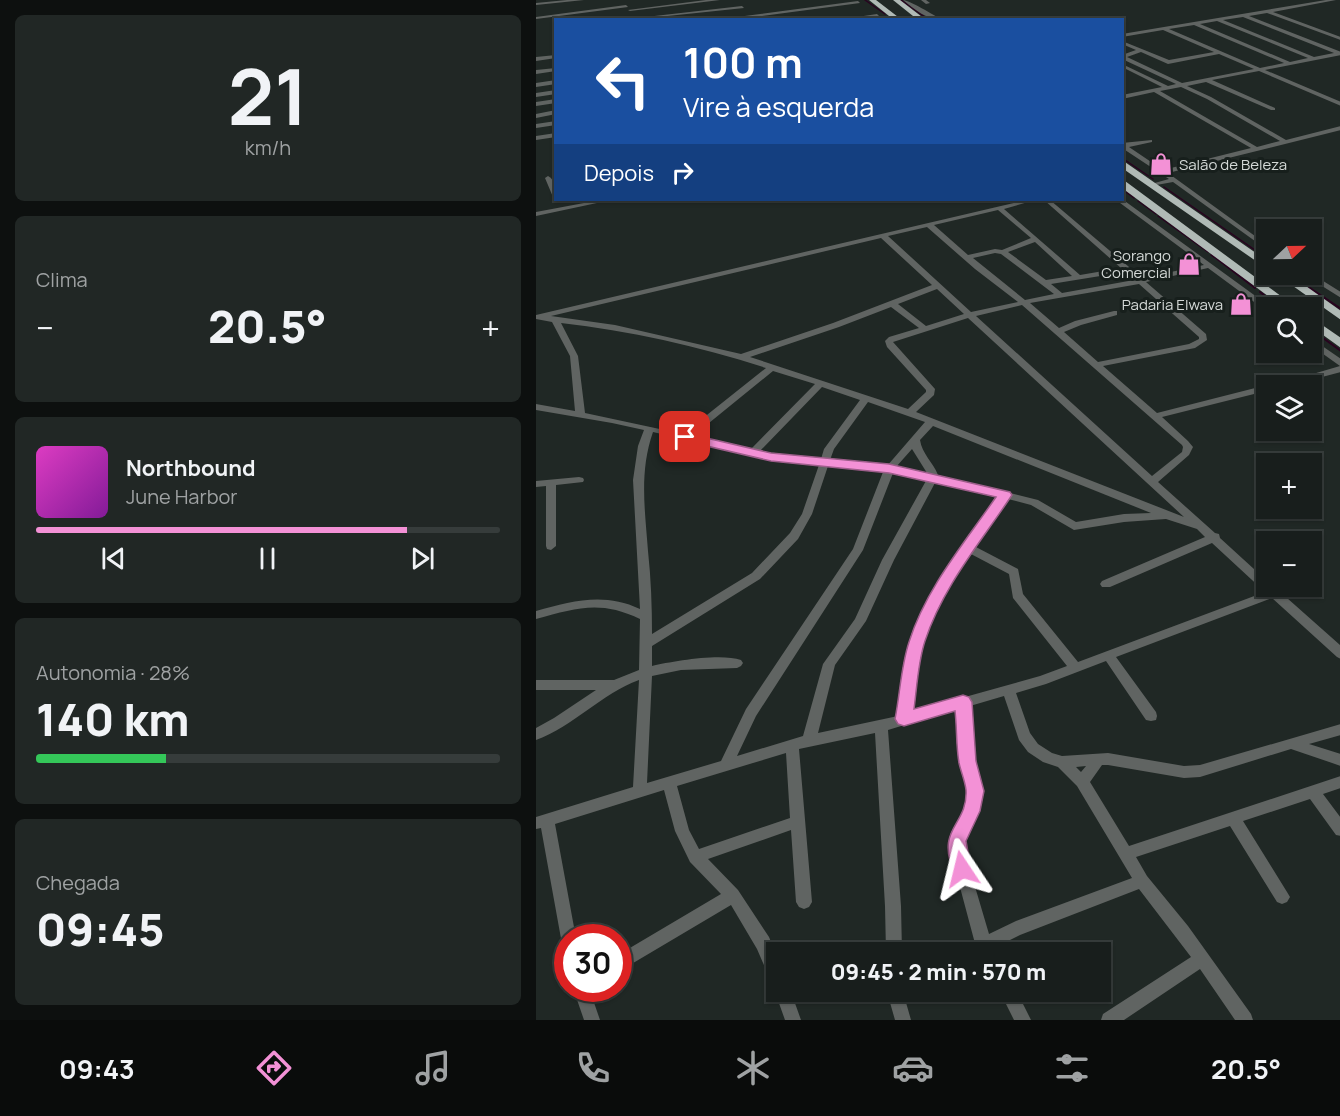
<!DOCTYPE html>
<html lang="pt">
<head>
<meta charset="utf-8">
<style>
	:root { --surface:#181e1c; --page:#212725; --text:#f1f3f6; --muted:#9fa2a3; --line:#363c3b; --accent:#f391d6 }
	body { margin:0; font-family:Manrope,sans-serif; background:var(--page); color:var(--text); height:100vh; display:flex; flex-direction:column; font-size:22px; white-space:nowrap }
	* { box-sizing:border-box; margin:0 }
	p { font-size:20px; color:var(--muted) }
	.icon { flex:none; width:33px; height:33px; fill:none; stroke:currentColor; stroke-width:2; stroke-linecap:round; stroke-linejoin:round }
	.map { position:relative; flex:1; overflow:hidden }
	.sheet { display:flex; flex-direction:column; gap:15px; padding:15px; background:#0d100f; width:536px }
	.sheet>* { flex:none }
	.banner { position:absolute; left:18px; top:18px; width:570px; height:183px; border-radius:0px; box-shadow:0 2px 4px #0004,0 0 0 2px var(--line); background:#1a4fa0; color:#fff; overflow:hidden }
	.needle { width:39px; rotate:68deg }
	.fabs { position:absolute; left:720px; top:219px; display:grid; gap:12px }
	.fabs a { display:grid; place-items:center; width:66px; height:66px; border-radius:0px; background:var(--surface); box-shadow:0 2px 4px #0004,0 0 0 2px var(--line); font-size:30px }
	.speed { position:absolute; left:18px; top:924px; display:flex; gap:12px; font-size:30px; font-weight:700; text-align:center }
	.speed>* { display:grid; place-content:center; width:78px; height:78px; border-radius:50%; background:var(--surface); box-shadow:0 2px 4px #0004,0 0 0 2px var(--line); line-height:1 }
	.speed .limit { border:9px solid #d22; background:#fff; color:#111 }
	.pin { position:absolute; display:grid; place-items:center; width:51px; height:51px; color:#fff; margin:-26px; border-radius:12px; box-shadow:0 3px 9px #0006 }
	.me { position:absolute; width:66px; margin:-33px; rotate:350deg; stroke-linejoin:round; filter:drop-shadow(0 0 4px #0008) }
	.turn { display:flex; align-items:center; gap:21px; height:126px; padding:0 30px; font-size:27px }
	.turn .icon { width:78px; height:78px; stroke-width:2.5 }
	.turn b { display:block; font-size:42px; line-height:51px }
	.then { display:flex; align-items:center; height:57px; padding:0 30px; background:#0003; gap:12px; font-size:22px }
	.big { font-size:45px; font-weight:800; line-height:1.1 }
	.sheet .widget { flex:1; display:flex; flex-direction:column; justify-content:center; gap:9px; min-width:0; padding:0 21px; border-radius:9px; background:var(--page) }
	.sheet .dial { align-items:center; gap:0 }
	.dial b { font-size:78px; line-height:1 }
	.song { display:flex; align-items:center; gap:18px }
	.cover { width:72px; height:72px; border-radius:9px; background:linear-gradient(135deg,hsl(310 70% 55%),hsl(290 70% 35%)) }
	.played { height:6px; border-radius:3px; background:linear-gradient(90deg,var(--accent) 80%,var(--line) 80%) }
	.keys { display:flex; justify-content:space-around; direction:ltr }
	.heat { display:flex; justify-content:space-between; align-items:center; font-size:33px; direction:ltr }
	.charge { height:9px; border-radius:4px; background:linear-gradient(90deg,#34c759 28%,var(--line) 0) }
	.trip { position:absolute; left:230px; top:942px; width:345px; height:60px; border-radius:0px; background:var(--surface); box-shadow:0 2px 4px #0004,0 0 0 2px var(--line); font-weight:800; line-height:60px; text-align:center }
	.menu { display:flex; height:96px; justify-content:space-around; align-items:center; background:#0a0c0b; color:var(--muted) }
	.menu .icon { width:42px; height:42px }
	.menu .current { color:var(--accent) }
	.menu b { font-size:27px; color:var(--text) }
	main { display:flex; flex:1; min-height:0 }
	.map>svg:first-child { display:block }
</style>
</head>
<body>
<main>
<section class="sheet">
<div class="widget dial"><b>21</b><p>km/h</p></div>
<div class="widget"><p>Clima</p>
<div class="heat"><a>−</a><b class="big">20.5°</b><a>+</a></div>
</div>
<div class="widget">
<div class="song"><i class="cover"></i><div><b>Northbound</b><p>June Harbor</p></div></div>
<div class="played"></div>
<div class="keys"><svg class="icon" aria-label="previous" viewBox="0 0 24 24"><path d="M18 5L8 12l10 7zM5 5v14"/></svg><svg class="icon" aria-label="pause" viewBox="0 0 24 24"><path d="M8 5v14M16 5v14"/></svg><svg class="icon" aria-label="next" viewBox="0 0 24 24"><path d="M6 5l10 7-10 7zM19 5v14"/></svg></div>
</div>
<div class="widget"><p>Autonomia · 28%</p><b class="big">140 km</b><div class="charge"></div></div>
<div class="widget"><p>Chegada</p><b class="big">09:45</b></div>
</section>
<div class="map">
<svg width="805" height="1020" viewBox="0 0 805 1020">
	<rect width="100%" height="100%" fill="#202825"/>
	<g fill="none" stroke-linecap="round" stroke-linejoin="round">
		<path stroke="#28041f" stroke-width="1.5" d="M 329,0 L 349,14
			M 365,0 L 393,20
			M 586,158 L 617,179
			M 628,187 L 729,257
			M 586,189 L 598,198
			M 602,201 L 620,214
			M 622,216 L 672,252
			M 675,255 L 678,257"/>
		<path stroke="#28041f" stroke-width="2" d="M 676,255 L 719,288
			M 726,255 L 730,258
			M 759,278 L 805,309
			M 724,292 L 745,308
			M 776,330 L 805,351"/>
		<path fill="#606462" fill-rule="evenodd" d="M 31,0 L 48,0 L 0,5 L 0,3 Z
			M 170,0 L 184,0 L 94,11 L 92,10 Z
			M 367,0 C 373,0 398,15 406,20 C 391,20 378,9 367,0 Z
			M 385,0 L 390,0 L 394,3 L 390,4 Z
			M 790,0 L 800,0 L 737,12 L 805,37 L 805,40 L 731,13 L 713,16 L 805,52 L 805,55 L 729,70 L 805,102 L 805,106 L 723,71 L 676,80 L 739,108 L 739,110 L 735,110 L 670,82 L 651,86 L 675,97 L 750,140 L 805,126 L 805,130 L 632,173 L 730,244 L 730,249 L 637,182 L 615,186 L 615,184 L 633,179 L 586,148 L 586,143 L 616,140 L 616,142 L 593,147 L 627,170 L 715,148 L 618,92 L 586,99 L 586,95 L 626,87 L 586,67 L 586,64 L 632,86 L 640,84 L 586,59 L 586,55 L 600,50 L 586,44 L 586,41 L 633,60 L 678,52 L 627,30 L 586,37 L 586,34 ZM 707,17 L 798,53 L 778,57 L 687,20 ZM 681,21 L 772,58 L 754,62 L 664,24 ZM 658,25 L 748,63 L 724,68 L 633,29 ZM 605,52 L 632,64 L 683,54 L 718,69 L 646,83 L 591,57 ZM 645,87 L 671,99 L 744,141 L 721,147 L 624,91 Z
			M 322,1 L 324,3 L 195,20 L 178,20 Z
			M 90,5 L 92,7 L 0,19 L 0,17 Z
			M 206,6 L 208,8 L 103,19 L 101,18 Z
			M 341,14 L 343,16 L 317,20 L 301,20 Z
			M 20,55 L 20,58 L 0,61 L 0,57 Z
			M 20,68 L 20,71 L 0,74 L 0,70 Z
			M 20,80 L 20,84 L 0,87 L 0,83 Z
			M 20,90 L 20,94 L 0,97 L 0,93 Z
			M 20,99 L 20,103 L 0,106 L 0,102 Z
			M 20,110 L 20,114 L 0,118 L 0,114 Z
			M 20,121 L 20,125 L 0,128 L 0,124 Z
			M 20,133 L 20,137 L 0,140 L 0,136 Z
			M 12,176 C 20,180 20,191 20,199 L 17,197 L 9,178 Z
			M 586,199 L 736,308 L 730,308 L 730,310 L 729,310 L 672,268 L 610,282 L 670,334 L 671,340 L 659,348 L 567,366 L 621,413 L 727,386 L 731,386 L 730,391 L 626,417 L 652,441 L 657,447 L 653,455 L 622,482 L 679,533 L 683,534 L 684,538 L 730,580 L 730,586 L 738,586 L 742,590 L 805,646 L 805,659 L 801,657 L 736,598 L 580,657 L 620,712 L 621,716 L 620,720 L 615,721 L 610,720 L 570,661 L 510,684 L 480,693 L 494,733 L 502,744 L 516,753 L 526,756 L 572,753 L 648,766 L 664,765 L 805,724 L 805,735 L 773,744 L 805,754 L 805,766 L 755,749 L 664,777 L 648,778 L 572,765 L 566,765 L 554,782 L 593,846 L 805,776 L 805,788 L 787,794 L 805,818 L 805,836 L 800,835 L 774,799 L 707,821 L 751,892 L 754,897 L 751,902 L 746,904 L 741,902 L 694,826 L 600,857 L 611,876 L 652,926 L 715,1014 L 717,1020 L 699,1020 L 664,969 L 588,1020 L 565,1020 L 567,1014 L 655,957 L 603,889 L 484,935 L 458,948 L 459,952 L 443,952 L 441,951 L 413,846 L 431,804 L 432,791 L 425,761 L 421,709 L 352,730 L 365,906 L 366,952 L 350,952 L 349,906 L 339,733 L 263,749 L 276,902 L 273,907 L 268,909 L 263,907 L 260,902 L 255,830 L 172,859 L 202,890 L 233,937 L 240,954 L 240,981 L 234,979 L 221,949 L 195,905 L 82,972 L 82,955 L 185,894 L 154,862 L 139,831 L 128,790 L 19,824 L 40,938 L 32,938 L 32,946 L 26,944 L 5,828 L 0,829 L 0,817 L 97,787 L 103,680 C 65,694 38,726 0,740 L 0,728 L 18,718 L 60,690 L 0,690 L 0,680 L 78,680 L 103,670 L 104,619 C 64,600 41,608 0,619 L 0,611 C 36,601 68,592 104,609 L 97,480 L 102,446 L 108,430 L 76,423 L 0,410 L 0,404 L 39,411 L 34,356 L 16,322 L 0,319 L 0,315 L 490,200 L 499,200 L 468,209 L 544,275 L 585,268 L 508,200 L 514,200 L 606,278 L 668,265 L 580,200 ZM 462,210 L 495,238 L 466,250 L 459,249 L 432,255 L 398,225 ZM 391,227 L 439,269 L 482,302 L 435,312 L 352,236 ZM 345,238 L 396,285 L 297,323 L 205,354 L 79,325 L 15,316 ZM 499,242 L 536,276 L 510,280 L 472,252 ZM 459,253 L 465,254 L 518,294 L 489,300 L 437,258 ZM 589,272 L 598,280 L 526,293 L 515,284 ZM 603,284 L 663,337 L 663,339 L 653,344 L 562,362 L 528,332 L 545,325 L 581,315 L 581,311 L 578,311 L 539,321 L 523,328 L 494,303 ZM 401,289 L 428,314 L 390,326 L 362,304 ZM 486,305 L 646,445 L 647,447 L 646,452 L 616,476 L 440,316 ZM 355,307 L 383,328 L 353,337 L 349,341 L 351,347 L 390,390 L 390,392 L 372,409 L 214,357 L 303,327 ZM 432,318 L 648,517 L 380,412 L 398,395 L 399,389 L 357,342 ZM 25,323 C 94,331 163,346 230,368 L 147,434 L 49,413 L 42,356 ZM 237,371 L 279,384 L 215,449 L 157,436 ZM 286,387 L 324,400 L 288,449 L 285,459 L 224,451 ZM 332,402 L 389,422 L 351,466 L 294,460 L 298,449 ZM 397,426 L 615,513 L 588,514 L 540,522 L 502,500 L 402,475 C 397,462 386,454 384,440 ZM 117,432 L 235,460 L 283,465 L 266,514 L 254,533 L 216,573 L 116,634 C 116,606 115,579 112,551 C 109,510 103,472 117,432 ZM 376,449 L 391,473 L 360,467 ZM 292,466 L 347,472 L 317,549 L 210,709 L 185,761 L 111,783 L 116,676 L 145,670 L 201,668 L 205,666 L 207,663 L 205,660 C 185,653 137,661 116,666 L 116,646 L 224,579 L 262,539 L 276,514 ZM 357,473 L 391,479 L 346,560 L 319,619 L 287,664 L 267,736 L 201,756 L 220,716 L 327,550 ZM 400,481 L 462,497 C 429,542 392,589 374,643 C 367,666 366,691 362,716 L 282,733 L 299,665 L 330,621 L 358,560 ZM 472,499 L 495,505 L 538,530 L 588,522 L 630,519 L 661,529 L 669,537 L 566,581 L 564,584 L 566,587 L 574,587 L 676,543 L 729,592 L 542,662 L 487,594 L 482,569 L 438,546 ZM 433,553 L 473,574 L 477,598 L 531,666 L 504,676 L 375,712 C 378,690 379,669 385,648 C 394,613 414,582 433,553 ZM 468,696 L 483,740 L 492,752 L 507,762 L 522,767 L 541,786 L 596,878 L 480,921 L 453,934 L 427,846 L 445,804 L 446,791 L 439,761 L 434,706 ZM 250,753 L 254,818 L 163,849 L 153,830 L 141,786 ZM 550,766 L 545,772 L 540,767 Z
			M 64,200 L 75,200 L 0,216 L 0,212 Z
			M 225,200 L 231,200 L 232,201 L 229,203 Z
			M 767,274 L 776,274 L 805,292 L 805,298 Z
			M 776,339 L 805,359 L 805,372 L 752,386 L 736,386 L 804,366 L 776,346 Z
			M 43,477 L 47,478 L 48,480 L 47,482 L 20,485 L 20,546 L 15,550 L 11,549 L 10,546 L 10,486 L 0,487 L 0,481 Z
			M 37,988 L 53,988 L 64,1020 L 48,1020 Z
			M 240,989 L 240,992 L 255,992 L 265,1020 L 249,1020 L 239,992 Z
			M 351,992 L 367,992 L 375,1020 L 359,1020 Z
			M 464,992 L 481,992 L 495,1020 L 478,1020 Z"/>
		<path fill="#b0bab6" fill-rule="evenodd" d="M 333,0 L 340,0 L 366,20 L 358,20 Z
			M 357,0 L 364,0 L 390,20 L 382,20 Z
			M 586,160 L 730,260 L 730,268 L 586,168 Z
			M 586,180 L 589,181 L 761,308 L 748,308 L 586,188 Z
			M 740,274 L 753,274 L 805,311 L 805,320 Z
			M 776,318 L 805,338 L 805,348 L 776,327 Z"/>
	</g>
	<path fill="#f391d6" stroke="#9e5e8b" stroke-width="1.5" d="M 149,433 L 235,453 L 353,464 L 474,492 L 476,495 C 445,542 407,586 389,641 C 382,662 381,687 378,709 L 427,695 L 433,697 L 436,702 L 440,761 L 448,791 L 444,811 L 430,841 L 435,869 L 432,875 L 426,878 L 419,875 C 398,827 432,827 430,790 C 429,781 425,772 423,763 C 420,746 421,728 419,711 L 368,726 L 362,724 L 359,719 C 364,694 365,666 373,642 C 390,588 429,542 460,497 L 353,473 L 235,461 L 145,440 L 143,437 Z"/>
	<defs>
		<g id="shop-bare" transform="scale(1.8)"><path d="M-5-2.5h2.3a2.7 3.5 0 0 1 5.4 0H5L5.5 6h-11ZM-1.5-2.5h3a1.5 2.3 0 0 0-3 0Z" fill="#f391d6" stroke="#171f1c" stroke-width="2.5" paint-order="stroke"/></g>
	</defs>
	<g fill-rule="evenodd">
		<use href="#shop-bare" x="625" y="164"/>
		<use href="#shop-bare" x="653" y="264"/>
		<use href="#shop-bare" x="705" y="304"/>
	</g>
	<g text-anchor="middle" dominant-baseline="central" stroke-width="6" stroke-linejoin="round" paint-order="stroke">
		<g font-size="15" fill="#d4d9d7" stroke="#171f1c" text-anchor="end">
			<text x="643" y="164" text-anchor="start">Salão de Beleza</text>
			<text x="635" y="255">Sorango<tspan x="635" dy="17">Comercial</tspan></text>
			<text x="687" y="304">Padaria Elwava</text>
		</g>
	</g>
</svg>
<div class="fabs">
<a><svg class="needle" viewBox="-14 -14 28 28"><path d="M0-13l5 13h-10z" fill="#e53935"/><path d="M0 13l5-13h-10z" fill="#9fa2a3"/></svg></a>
<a><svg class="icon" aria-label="search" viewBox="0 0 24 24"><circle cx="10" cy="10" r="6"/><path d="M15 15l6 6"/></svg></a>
<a><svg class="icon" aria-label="layers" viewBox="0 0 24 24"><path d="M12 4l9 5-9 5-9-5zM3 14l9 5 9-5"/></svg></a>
<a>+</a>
<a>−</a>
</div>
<div class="speed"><div class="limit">30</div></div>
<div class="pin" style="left:149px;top:437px;background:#d93025"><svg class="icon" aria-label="arrive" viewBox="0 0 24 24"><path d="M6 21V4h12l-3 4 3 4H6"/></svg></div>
<svg class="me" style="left:426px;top:869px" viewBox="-20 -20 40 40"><path d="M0-17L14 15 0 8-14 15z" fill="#f391d6" stroke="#fff" stroke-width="4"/></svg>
<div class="trip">09:45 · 2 min · 570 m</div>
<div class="banner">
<div class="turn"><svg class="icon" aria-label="left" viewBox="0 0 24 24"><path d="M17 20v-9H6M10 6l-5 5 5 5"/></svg><div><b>100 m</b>Vire à esquerda</div></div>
<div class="then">Depois<svg class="icon" aria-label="right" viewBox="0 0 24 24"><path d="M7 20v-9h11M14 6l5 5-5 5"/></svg></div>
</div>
</div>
</main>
<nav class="menu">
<b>09:43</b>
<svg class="icon current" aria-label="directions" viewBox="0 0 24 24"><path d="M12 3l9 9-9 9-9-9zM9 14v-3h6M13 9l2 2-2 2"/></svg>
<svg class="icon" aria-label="music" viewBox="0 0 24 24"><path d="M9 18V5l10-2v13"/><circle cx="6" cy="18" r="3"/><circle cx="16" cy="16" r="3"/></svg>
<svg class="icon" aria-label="phone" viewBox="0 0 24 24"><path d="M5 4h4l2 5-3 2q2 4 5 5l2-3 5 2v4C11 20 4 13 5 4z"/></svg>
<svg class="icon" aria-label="climate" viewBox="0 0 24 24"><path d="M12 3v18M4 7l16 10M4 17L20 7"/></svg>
<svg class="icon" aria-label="car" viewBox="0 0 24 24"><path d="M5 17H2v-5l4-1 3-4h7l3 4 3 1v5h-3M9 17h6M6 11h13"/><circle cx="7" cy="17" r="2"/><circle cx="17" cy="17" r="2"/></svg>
<svg class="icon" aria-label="filters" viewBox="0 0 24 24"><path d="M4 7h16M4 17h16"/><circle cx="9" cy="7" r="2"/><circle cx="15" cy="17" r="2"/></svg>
<b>20.5°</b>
</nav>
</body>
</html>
